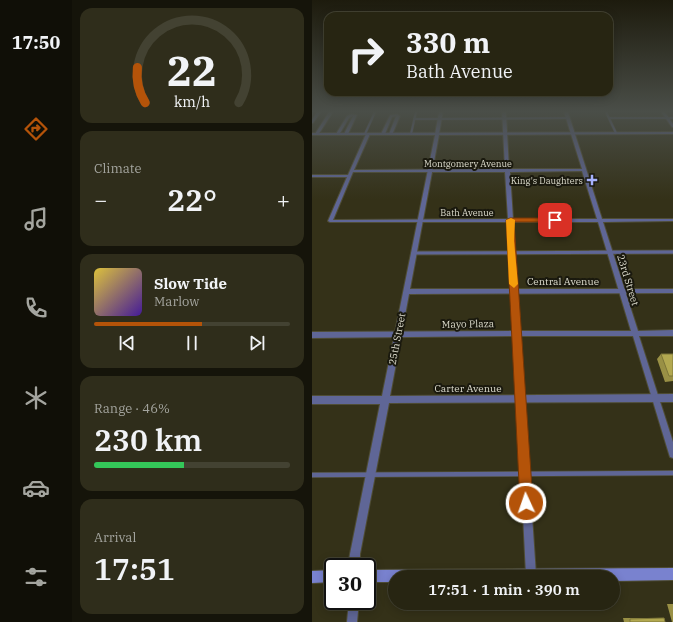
<!DOCTYPE html>
<html lang="en">
<head>
<meta charset="utf-8">
<style>
	:root { --surface:#272512; --page:#2f2d1b; --text:#f1f3f6; --muted:#a4a59f; --line:#434232; --accent:#b45309 }
	body { margin:0; font-family:"IBM Plex Serif",serif; background:var(--page); color:var(--text); height:100vh; display:flex; flex-direction:column; font-size:15px; white-space:nowrap }
	* { box-sizing:border-box; margin:0 }
	p { font-size:13px; color:var(--muted) }
	.icon { flex:none; width:22px; height:22px; fill:none; stroke:currentColor; stroke-width:2; stroke-linecap:round; stroke-linejoin:round }
	.map { position:relative; flex:1; overflow:hidden }
	.side { display:flex; flex-direction:column; gap:8px; padding:8px; background:#15140a; width:240px }
	.side>* { flex:none }
	.banner { position:absolute; left:12px; top:12px; width:289px; height:84px; border-radius:12px; box-shadow:0 2px 10px #0003,0 0 0 1px var(--line); background:#272512; color:var(--text); overflow:hidden }
	.speed { position:absolute; left:12px; top:558px; display:flex; gap:8px; font-size:20px; font-weight:700; text-align:center }
	.speed>* { display:grid; place-content:center; width:52px; height:52px; border-radius:50%; background:var(--surface); box-shadow:0 2px 10px #0003,0 0 0 1px var(--line); line-height:1 }
	.speed .limit { border:2px solid #111; border-radius:6px; background:#fff; color:#111 }
	.pin { position:absolute; display:grid; place-items:center; width:34px; height:34px; color:#fff; margin:-17px; border-radius:8px; box-shadow:0 2px 6px #0006 }
	.me { position:absolute; width:44px; margin:-22px; rotate:357deg; stroke-linejoin:round; filter:drop-shadow(0 0 3px #0008) }
	.turn { display:flex; align-items:center; gap:14px; height:84px; padding:0 16px; font-size:18px }
	.turn .icon { width:52px; height:52px; stroke-width:2.5 }
	.turn b { display:block; font-size:28px; line-height:34px }
	.big { font-size:30px; font-weight:600; line-height:1.1 }
	.side .card { flex:1; display:flex; flex-direction:column; justify-content:center; gap:6px; min-width:0; padding:0 14px; border-radius:12px; background:var(--page) }
	.side .dial { align-items:center; gap:0 }
	.dial svg { height:104px; overflow:visible; fill:none; stroke:var(--line); stroke-width:7; stroke-linecap:round; text-anchor:middle }
	.dial text { fill:var(--text); stroke:none }
	.song { display:flex; align-items:center; gap:12px }
	.cover { width:48px; height:48px; border-radius:6px; background:linear-gradient(135deg,hsl(50 70% 55%),hsl(260 70% 35%)) }
	.played { height:4px; border-radius:2px; background:linear-gradient(90deg,var(--accent) 55%,var(--line) 55%) }
	.keys { display:flex; justify-content:space-around; direction:ltr }
	.heat { display:flex; justify-content:space-between; align-items:center; font-size:22px; direction:ltr }
	.charge { height:6px; border-radius:3px; background:linear-gradient(90deg,#34c759 46%,var(--line) 0) }
	.trip { position:absolute; left:76px; top:570px; width:232px; height:40px; border-radius:20px; background:var(--surface); box-shadow:0 2px 10px #0003,0 0 0 1px var(--line); font-weight:600; line-height:40px; text-align:center }
	main { display:flex; flex:1; min-height:0 }
	.tabs { display:flex; flex-direction:column; width:72px; justify-content:space-around; align-items:center; background:#100f07; color:var(--muted) }
	.tabs .icon { width:28px; height:28px }
	.tabs .on { color:var(--accent) }
	.tabs b { font-size:18px; color:var(--text) }
	.map>svg:first-child { display:block }
</style>
</head>
<body>
<main>
<nav class="tabs">
<b>17:50</b>
<svg class="icon on" aria-label="directions" viewBox="0 0 24 24"><path d="M12 3l9 9-9 9-9-9zM9 14v-3h6M13 9l2 2-2 2"/></svg>
<svg class="icon" aria-label="music" viewBox="0 0 24 24"><path d="M9 18V5l10-2v13"/><circle cx="6" cy="18" r="3"/><circle cx="16" cy="16" r="3"/></svg>
<svg class="icon" aria-label="phone" viewBox="0 0 24 24"><path d="M5 4h4l2 5-3 2q2 4 5 5l2-3 5 2v4C11 20 4 13 5 4z"/></svg>
<svg class="icon" aria-label="climate" viewBox="0 0 24 24"><path d="M12 3v18M4 7l16 10M4 17L20 7"/></svg>
<svg class="icon" aria-label="car" viewBox="0 0 24 24"><path d="M5 17H2v-5l4-1 3-4h7l3 4 3 1v5h-3M9 17h6M6 11h13"/><circle cx="7" cy="17" r="2"/><circle cx="17" cy="17" r="2"/></svg>
<svg class="icon" aria-label="filters" viewBox="0 0 24 24"><path d="M4 7h16M4 17h16"/><circle cx="9" cy="7" r="2"/><circle cx="15" cy="17" r="2"/></svg>
</nav>
<section class="side">
<div class="card dial"><svg viewBox="0 0 100 80">
<path d="M14 69A42 42 0 1 1 86 69"/>
<path d="M14 69A42 42 0 0 1 8 42" stroke="#b45309"/>
<text x="50" y="56" font-size="32" font-weight="700">22</text>
<text x="50" y="72" font-size="11">km/h</text>
</svg></div>
<div class="card"><p>Climate</p>
<div class="heat"><a>−</a><b class="big">22°</b><a>+</a></div>
</div>
<div class="card">
<div class="song"><i class="cover"></i><div><b>Slow Tide</b><p>Marlow</p></div></div>
<div class="played"></div>
<div class="keys"><svg class="icon" aria-label="previous" viewBox="0 0 24 24"><path d="M18 5L8 12l10 7zM5 5v14"/></svg><svg class="icon" aria-label="pause" viewBox="0 0 24 24"><path d="M8 5v14M16 5v14"/></svg><svg class="icon" aria-label="next" viewBox="0 0 24 24"><path d="M6 5l10 7-10 7zM19 5v14"/></svg></div>
</div>
<div class="card"><p>Range · 46%</p><b class="big">230 km</b><div class="charge"></div></div>
<div class="card"><p>Arrival</p><b class="big">17:51</b></div>
</section>
<div class="map">
<svg width="361" height="622" viewBox="0 0 361 622">
	<rect width="100%" height="100%" fill="#343118"/>
	<g fill="none" stroke-linecap="round" stroke-linejoin="round">
		<g stroke="#4f4d35" stroke-width="3">
			<path id="service-far3" d="M 294,112 L 304,133
				M 297,118 L 361,118
				M 102,119 L 256,118
				M 53,134 L 63,112
				M 99,134 L 104,112"/>
		</g>
		<g stroke="#4f4d35" stroke-width="4">
			<path id="service-far2" d="M 278,252 L 361,252"/>
		</g>
		<g stroke="#4f4d35" stroke-width="5">
			<path id="service-far1" d="M 101,253 L 361,252"/>
		</g>
		<g stroke="#4f4d35" stroke-width="6">
			<path id="service" d="M 0,475 L 361,473"/>
		</g>
		<g stroke="#4f4d35" stroke-width="2">
			<path id="minor" d="M 5,112 L 9,112 L 1,123 L 0,123 L 0,120 Z
				M 17,112 L 21,112 L 6,135 L 4,135 L 3,134 Z
				M 127,112 L 131,112 L 127,134 L 125,135 L 123,134 Z
				M 190,112 L 194,112 L 197,169 L 270,169 L 252,112 L 256,112 L 290,219 L 361,219 L 361,221 L 291,222 L 326,331 L 361,330 L 361,336 L 327,336 L 361,442 L 361,458 L 358,457 L 357,454 L 321,336 L 208,336 L 224,575 L 223,577 L 215,577 L 214,575 L 202,336 L 0,338 L 0,332 L 202,331 L 196,222 L 18,222 L 16,221 L 35,177 L 0,177 L 0,175 L 36,175 L 54,134 L 56,133 L 58,134 L 42,170 L 193,169 ZM 270,171 L 285,219 L 201,219 L 198,172 ZM 41,172 L 193,172 L 196,219 L 21,220 ZM 201,222 L 286,222 L 319,331 L 208,331 Z
				M 349,112 L 353,112 L 361,124 L 361,127 L 360,127 Z
				M 39,114 L 45,115 L 36,134 L 34,135 L 32,134 L 41,116 L 37,118 L 27,135 L 25,135 L 24,134 L 35,116 Z
				M 85,114 L 88,116 L 80,135 L 77,134 L 84,116 L 80,117 L 73,134 L 70,135 L 69,134 L 78,115 Z
				M 37,601 L 47,601 L 45,622 L 35,622 Z"/>
		</g>
		<g stroke="#4f4d35" stroke-width="2">
			<path id="tertiary" d="M 361,132 L 361,134 L 127,135 L 98,289 L 361,289 L 361,293 L 97,294 L 78,396 L 361,394 L 361,402 L 77,403 L 48,554 L 48,567 L 36,567 L 38,554 L 68,404 L 0,404 L 0,396 L 70,396 L 123,135 L 0,135 L 0,133 Z"/>
		</g>
		<g stroke="#4f4d35" stroke-width="2">
			<path id="secondary" d="M 361,568 L 361,580 L 301,581 L 301,577 L 83,577 L 83,582 L 55,582 L 55,570 Z
				M 21,570 L 21,582 L 0,583 L 0,571 Z"/>
		</g>
		<use href="#service-far3" stroke="#5f6696" stroke-width="2"/>
		<use href="#service-far2" stroke="#5f6696" stroke-width="2.5"/>
		<use href="#service-far1" stroke="#5f6696" stroke-width="3"/>
		<use href="#service" stroke="#5f6696" stroke-width="4.5"/>
		<use href="#minor" fill="#5f6696" fill-rule="evenodd"/>
		<use href="#tertiary" fill="#5f6696" fill-rule="evenodd"/>
		<use href="#secondary" fill="#7982cf" fill-rule="evenodd"/>
	</g>
	<path fill="#999045" d="M 349,354 L 361,354 L 361,381 L 353,382 L 345,359 Z
		M 355,604 L 361,604 L 361,622 L 360,622 Z
		M 311,618 L 352,618 L 353,622 L 312,622 Z"/>
	<path fill="#b2a850" stroke="#7d7638" d="M 349,354 L 361,354 L 361,376 L 357,376 Z
		M 352,618 L 353,622 L 318,622 L 318,619 Z"/>
	<linearGradient id="sky" x2="0" y2="1"><stop stop-color="#1d1b0d"/><stop offset="0.56" stop-color="#4a4e48"/><stop offset="1" stop-color="#4a4e48" stop-opacity="0"/></linearGradient>
	<rect width="361" height="199" fill="url(#sky)"/>
	<path fill="#b45309" stroke="#753606" d="M 198,218 L 243,218 L 247,220 L 243,222 L 202,222 L 221,503 L 219,508 L 214,510 L 210,508 L 208,503 L 194,220 Z"/>
	<path fill="#f59e0b" d="M 199,218 L 203,220 L 202,241 L 206,284 L 202,288 L 197,284 L 194,220 Z"/>
	<path fill="#a6b1fc" stroke="#1a190e" stroke-width="1.5" d="M278 174h4v4h4v4h-4v4h-4v-4h-4v-4h4z"/>
	<g text-anchor="middle" dominant-baseline="central" stroke-width="4" stroke-linejoin="round" paint-order="stroke">
		<g font-size="9" fill="#deddce" stroke="#1a190e">
			<text x="156" y="163">Montgomery Avenue</text>
			<text x="155" y="212">Bath Avenue</text>
		</g>
		<g font-size="9" fill="#deddce" stroke="#1a190e" text-anchor="end">
			<text x="271" y="180">King's Daughters</text>
		</g>
		<g font-size="10" fill="#deddce" stroke="#1a190e">
			<text transform="translate(316 280) rotate(73)">23rd Street</text>
			<text x="251" y="281">Central Avenue</text>
			<text transform="translate(156 324) rotate(-1)">Mayo Plaza</text>
			<text transform="translate(85 339) rotate(-79)">25th Street</text>
			<text x="156" y="388">Carter Avenue</text>
		</g>
	</g>
</svg>
<div class="speed"><div class="limit">30</div></div>
<div class="pin" style="left:243px;top:220px;background:#d93025"><svg class="icon" aria-label="arrive" viewBox="0 0 24 24"><path d="M6 21V4h12l-3 4 3 4H6"/></svg></div>
<svg class="me" style="left:214px;top:503px" viewBox="-20 -20 40 40"><circle r="17" fill="#b45309" stroke="#fff" stroke-width="3"/><path d="M0-11L8 9 0 5-8 9z" fill="#fff"/></svg>
<div class="trip">17:51 · 1 min · 390 m</div>
<div class="banner">
<div class="turn"><svg class="icon" aria-label="right" viewBox="0 0 24 24"><path d="M7 20v-9h11M14 6l5 5-5 5"/></svg><div><b>330 m</b>Bath Avenue</div></div>
</div>
</div>
</main>
</body>
</html>
